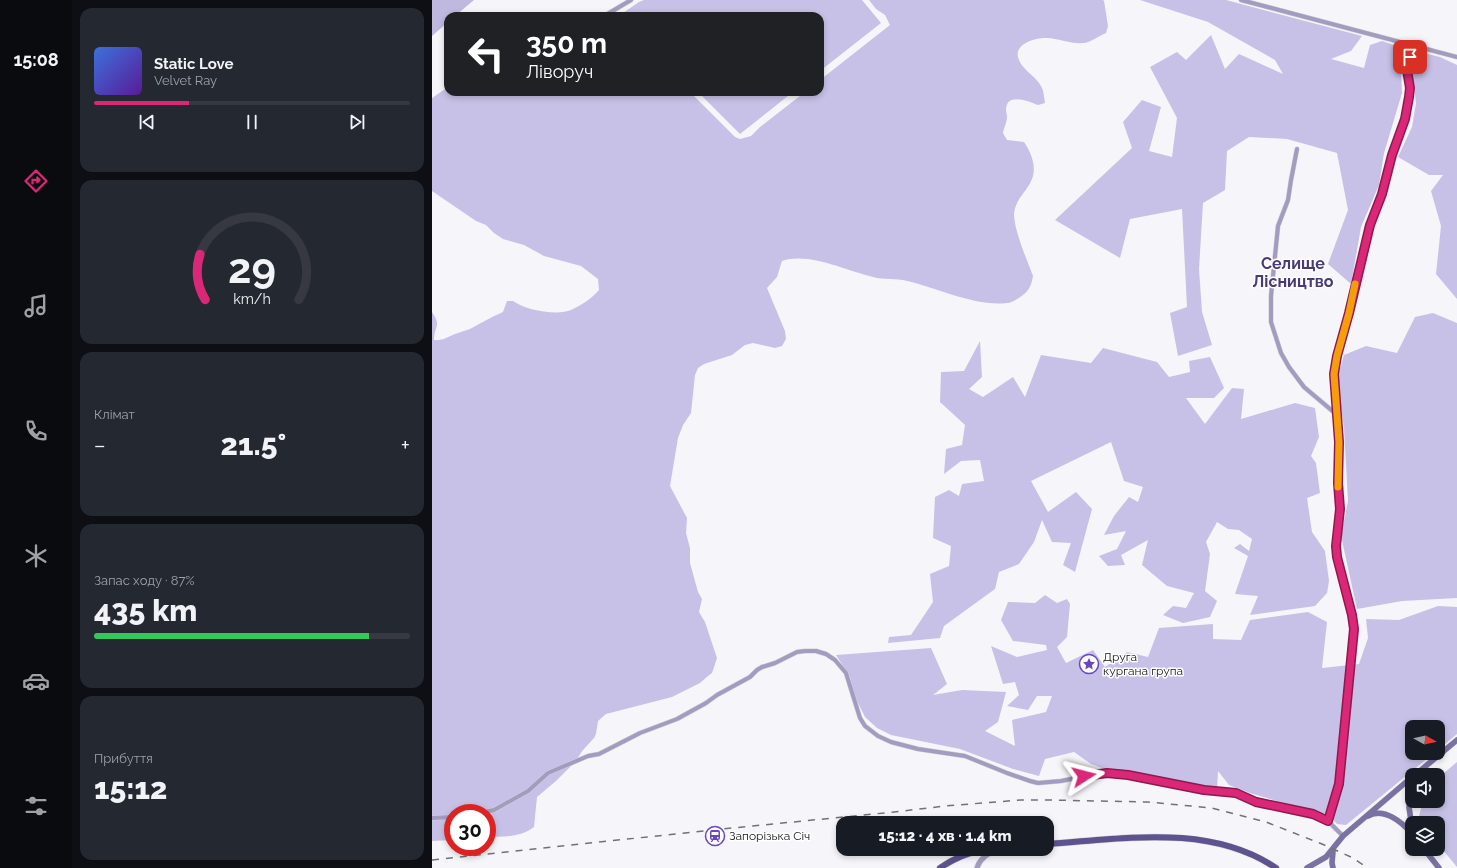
<!DOCTYPE html>
<html lang="uk">
<head>
<meta charset="utf-8">
<style>
	:root { --surface:#171b24; --page:#242831; --text:#f1f3f6; --muted:#9ea1a6; --line:#363941; --accent:#db2777 }
	body { margin:0; font-family:Raleway,sans-serif; background:var(--page); color:var(--text); height:100vh; display:flex; flex-direction:column; font-size:15px; white-space:nowrap }
	* { box-sizing:border-box; margin:0 }
	p { font-size:13px; color:var(--muted) }
	.icon { flex:none; width:22px; height:22px; fill:none; stroke:currentColor; stroke-width:2; stroke-linecap:round; stroke-linejoin:round }
	.map { position:relative; flex:1; overflow:hidden }
	.side { display:flex; flex-direction:column; gap:8px; padding:8px; background:#0d0f14; width:360px }
	.side>* { flex:none }
	.hud { position:absolute; left:12px; top:12px; width:380px; height:84px; border-radius:12px; box-shadow:0 2px 6px #0003; background:#202124; color:#fff; overflow:hidden }
	.needle { width:26px; rotate:98deg }
	.controls { position:absolute; left:973px; top:720px; display:grid; gap:8px }
	.controls a { display:grid; place-items:center; width:40px; height:40px; border-radius:8px; background:var(--surface); box-shadow:0 2px 6px #0003; font-size:20px }
	.speed { position:absolute; left:12px; top:804px; display:flex; gap:8px; font-size:20px; font-weight:700; text-align:center }
	.speed>* { display:grid; place-content:center; width:52px; height:52px; border-radius:50%; background:var(--surface); box-shadow:0 2px 6px #0003; line-height:1 }
	.speed .limit { border:6px solid #d22; background:#fff; color:#111 }
	.pin { position:absolute; display:grid; place-items:center; width:34px; height:34px; color:#fff; margin:-17px; border-radius:8px; box-shadow:0 2px 6px #0006 }
	.me { position:absolute; width:44px; margin:-22px; rotate:81deg; stroke-linejoin:round; filter:drop-shadow(0 0 3px #0008) }
	.turn { display:flex; align-items:center; gap:14px; height:84px; padding:0 16px; font-size:18px }
	.turn .icon { width:52px; height:52px; stroke-width:2.5 }
	.turn b { display:block; font-size:28px; line-height:34px }
	.big { font-size:30px; font-weight:800; line-height:1.1 }
	.side .card { flex:1; display:flex; flex-direction:column; justify-content:center; gap:6px; min-width:0; padding:0 14px; border-radius:12px; background:var(--page) }
	.side .dial { align-items:center; gap:0 }
	.dial svg { height:104px; overflow:visible; fill:none; stroke:var(--line); stroke-width:7; stroke-linecap:round; text-anchor:middle }
	.dial text { fill:var(--text); stroke:none }
	.song { display:flex; align-items:center; gap:12px }
	.cover { width:48px; height:48px; border-radius:6px; background:linear-gradient(135deg,hsl(220 70% 55%),hsl(270 70% 35%)) }
	.played { height:4px; border-radius:2px; background:linear-gradient(90deg,var(--accent) 30%,var(--line) 30%) }
	.keys { display:flex; justify-content:space-around; direction:ltr }
	.heat { display:flex; justify-content:space-between; align-items:center; font-size:22px; direction:ltr }
	.charge { height:6px; border-radius:3px; background:linear-gradient(90deg,#34c759 87%,var(--line) 0) }
	.trip { position:absolute; left:404px; top:816px; width:218px; height:40px; border-radius:12px; background:var(--surface); box-shadow:0 2px 6px #0003; font-weight:800; line-height:40px; text-align:center }
	main { display:flex; flex:1; min-height:0 }
	.dock { display:flex; flex-direction:column; width:72px; justify-content:space-around; align-items:center; background:#090b0e; color:var(--muted) }
	.dock .icon { width:28px; height:28px }
	.dock .current { color:var(--accent) }
	.dock b { font-size:18px; color:var(--text) }
	.map>svg:first-child { display:block }
</style>
</head>
<body>
<main>
<nav class="dock">
<b>15:08</b>
<svg class="icon current" aria-label="directions" viewBox="0 0 24 24"><path d="M12 3l9 9-9 9-9-9zM9 14v-3h6M13 9l2 2-2 2"/></svg>
<svg class="icon" aria-label="music" viewBox="0 0 24 24"><path d="M9 18V5l10-2v13"/><circle cx="6" cy="18" r="3"/><circle cx="16" cy="16" r="3"/></svg>
<svg class="icon" aria-label="phone" viewBox="0 0 24 24"><path d="M5 4h4l2 5-3 2q2 4 5 5l2-3 5 2v4C11 20 4 13 5 4z"/></svg>
<svg class="icon" aria-label="climate" viewBox="0 0 24 24"><path d="M12 3v18M4 7l16 10M4 17L20 7"/></svg>
<svg class="icon" aria-label="car" viewBox="0 0 24 24"><path d="M5 17H2v-5l4-1 3-4h7l3 4 3 1v5h-3M9 17h6M6 11h13"/><circle cx="7" cy="17" r="2"/><circle cx="17" cy="17" r="2"/></svg>
<svg class="icon" aria-label="filters" viewBox="0 0 24 24"><path d="M4 7h16M4 17h16"/><circle cx="9" cy="7" r="2"/><circle cx="15" cy="17" r="2"/></svg>
</nav>
<section class="side">
<div class="card">
<div class="song"><i class="cover"></i><div><b>Static Love</b><p>Velvet Ray</p></div></div>
<div class="played"></div>
<div class="keys"><svg class="icon" aria-label="previous" viewBox="0 0 24 24"><path d="M18 5L8 12l10 7zM5 5v14"/></svg><svg class="icon" aria-label="pause" viewBox="0 0 24 24"><path d="M8 5v14M16 5v14"/></svg><svg class="icon" aria-label="next" viewBox="0 0 24 24"><path d="M6 5l10 7-10 7zM19 5v14"/></svg></div>
</div>
<div class="card dial"><svg viewBox="0 0 100 80">
<path d="M14 69A42 42 0 1 1 86 69"/>
<path d="M14 69A42 42 0 0 1 10 34" stroke="#db2777"/>
<text x="50" y="56" font-size="32" font-weight="700">29</text>
<text x="50" y="72" font-size="11">km/h</text>
</svg></div>
<div class="card"><p>Клімат</p>
<div class="heat"><a>−</a><b class="big">21.5°</b><a>+</a></div>
</div>
<div class="card"><p>Запас ходу · 87%</p><b class="big">435 km</b><div class="charge"></div></div>
<div class="card"><p>Прибуття</p><b class="big">15:12</b></div>
</section>
<div class="map">
<svg width="1025" height="868" viewBox="0 0 1025 868">
	<rect width="100%" height="100%" fill="#f5f5fa"/>
	<path fill="#c7c1e7" d="M 212,0 L 430,0 L 449,23 L 388,71 L 388,16 L 189,16 L 188,15 L 207,2 Z
		M 437,0 L 671,0 L 672,1 L 676,26 L 674,33 C 667,36 659,42 652,43 C 638,44 629,39 616,38 C 605,37 583,43 586,57 C 589,70 605,76 610,88 C 612,92 612,98 613,103 L 606,105 C 596,101 574,92 574,110 C 574,112 575,115 575,117 C 575,122 572,128 571,133 L 575,140 L 592,142 C 599,152 605,167 600,179 C 595,192 583,199 582,214 C 582,230 595,260 601,276 C 600,281 599,286 596,290 C 592,295 581,303 575,303 C 544,307 506,288 475,281 C 464,278 452,280 441,277 C 414,271 378,252 350,261 L 345,277 L 335,288 L 353,331 L 354,339 L 350,346 L 343,348 L 321,343 L 313,345 L 300,355 L 272,364 L 266,368 L 263,375 L 259,413 L 251,425 L 246,438 L 238,486 L 255,518 L 254,533 L 258,548 L 258,563 L 266,592 L 270,599 L 267,612 L 273,622 L 285,658 L 280,673 L 276,676 L 268,683 L 240,697 L 174,714 L 166,721 L 164,734 L 162,738 L 151,750 L 142,763 L 124,781 L 105,797 L 102,827 C 87,838 73,836 55,837 L 55,813 L 21,813 L 21,840 L 0,841 L 0,312 C 10,326 2,326 2,340 C 10,341 16,337 23,334 C 28,332 33,331 38,329 C 49,323 59,317 71,312 L 75,301 L 81,301 C 93,310 125,316 139,310 C 150,305 159,299 167,290 L 166,279 L 149,266 L 112,256 L 92,245 L 71,239 L 62,233 L 54,225 L 44,221 L 0,191 L 0,98 L 16,87 L 16,92 L 258,92 L 303,137 L 308,139 L 319,136 L 328,127 L 373,92 L 388,92 L 388,80 L 458,25 L 453,15 L 444,9 Z
		M 708,0 L 794,0 L 930,36 L 919,51 L 899,59 L 932,68 L 938,45 L 950,41 L 968,47 L 970,93 L 952,153 L 947,185 L 929,227 L 919,284 L 896,264 L 916,210 L 905,153 L 855,139 L 817,137 L 795,151 L 793,190 L 771,203 L 767,269 L 770,312 L 780,345 L 746,356 L 738,313 L 755,307 L 750,209 L 698,219 L 688,258 L 623,220 L 700,148 L 691,122 L 710,100 L 729,107 L 717,151 L 740,157 L 745,118 L 718,67 L 745,52 L 754,60 L 779,35 L 793,69 L 807,54 L 851,74 L 843,60 L 776,22 Z
		M 983,51 L 1008,57 L 1025,65 L 1025,299 L 1004,274 L 1009,226 L 999,191 L 1011,175 L 997,175 L 966,157 L 980,127 L 984,103 L 979,63 Z
		M 266,92 L 361,92 L 308,134 Z
		M 1001,313 L 1025,323 L 1025,598 L 970,601 L 925,609 L 909,536 L 916,501 L 912,428 L 905,379 L 912,355 L 934,346 L 965,353 L 983,317 Z
		M 548,341 L 550,377 L 537,389 L 551,397 L 581,377 L 593,397 L 609,355 L 659,363 L 671,348 L 725,362 L 737,377 L 758,372 L 757,361 L 778,357 L 792,388 L 782,398 L 754,398 L 773,424 L 800,388 L 812,389 L 809,419 L 863,403 L 883,408 L 887,437 L 879,456 L 884,463 L 888,493 L 875,498 L 880,532 L 893,551 L 897,581 L 895,593 L 883,606 L 818,615 L 826,596 L 803,594 L 816,556 L 802,548 L 808,544 L 817,551 L 820,539 L 807,530 L 796,529 L 785,522 L 774,542 L 778,554 L 773,591 L 785,601 L 778,617 L 751,623 L 731,615 L 741,606 L 754,608 L 762,593 L 735,586 L 710,565 L 716,540 L 689,555 L 693,565 L 676,566 L 667,556 L 685,549 L 694,531 L 672,535 L 682,516 L 697,497 L 706,502 L 711,487 L 692,481 L 679,442 L 599,481 L 616,512 L 644,492 L 660,509 L 643,572 L 631,565 L 639,543 L 620,542 L 610,520 L 602,542 L 587,564 L 567,572 L 563,589 L 512,626 L 508,638 L 456,643 L 457,637 L 479,635 L 501,602 L 498,574 L 517,566 L 519,546 L 501,538 L 503,497 L 517,490 L 527,496 L 530,484 L 552,481 L 548,460 L 529,461 L 512,474 L 514,449 L 530,445 L 533,425 L 508,402 L 509,372 L 532,371 Z
		M 613,595 L 625,603 L 635,599 L 638,604 L 635,637 L 625,647 L 634,663 L 661,650 L 673,667 L 695,652 L 716,657 L 727,628 L 781,624 L 781,639 L 809,640 L 818,620 L 876,612 L 895,622 L 890,668 L 927,664 L 936,638 L 934,619 L 967,620 L 1006,606 L 1025,607 L 1025,734 L 1006,750 L 1006,727 L 980,727 L 980,753 L 1002,753 L 914,825 L 905,824 L 896,814 L 885,813 L 818,793 L 797,785 L 786,771 L 785,791 L 686,774 L 659,764 L 642,752 L 613,759 L 607,776 L 581,769 L 528,749 L 459,735 L 445,728 L 433,717 L 422,695 L 418,677 L 404,655 L 499,648 L 515,684 L 501,695 L 530,690 L 574,692 L 566,722 L 553,731 L 583,746 L 580,720 L 614,712 L 620,696 L 605,696 L 596,710 L 575,706 L 587,695 L 583,682 L 571,684 L 559,646 L 585,657 L 615,650 L 614,645 L 581,641 L 569,620 L 576,602 L 603,603 Z
		M 1025,762 L 1025,867 L 1006,844 L 1006,823 L 989,823 L 986,820 L 991,801 L 1006,801 L 1006,778 Z"/>
	<path fill="#bfb9df" d="M 0,0 L 42,0 L 23,16 L 16,16 L 16,22 L 0,36 Z"/>
	<g fill="none" stroke-linecap="round" stroke-linejoin="round">
		<g stroke="#d1d1d5" stroke-width="5">
			<path id="minor" d="M 809,0 L 1025,57
				M 172,16 L 199,0
				M 865,149 L 859,180 L 856,200 L 846,226 L 839,296 L 839,322 L 849,353 L 857,367 L 872,387 L 904,414
				M 47,813 L 62,810 L 96,791 L 116,773 L 156,756 L 167,754 L 208,733 L 245,719 L 274,703 L 285,695 L 318,677 L 325,670 L 330,667 L 343,663 L 365,652 L 373,651 L 384,651 L 394,654 L 403,660 L 414,673 L 428,718 L 433,726 L 446,736 L 459,742 L 486,749 L 533,756 L 575,773 L 598,781 L 606,783 L 629,781 L 664,774 L 675,773 L 696,775 L 772,790 L 804,793 L 824,802 L 860,811 L 881,814 L 896,821 L 911,836
				M 0,818 L 21,817
				M 896,821 L 907,784 L 922,629 L 920,615 L 905,557 L 904,547 L 908,509 L 906,483 L 907,442 L 902,373 L 905,356 L 917,313 L 938,225 L 950,194 L 960,155 L 973,119 L 977,97 L 977,88 L 974,64 L 983,46"/>
		</g>
		<g stroke="#d1d1d5" stroke-width="6">
			<path id="tertiary" d="M 545,868 C 548,858 558,852 567,849"/>
		</g>
		<g stroke="#d1d1d5" stroke-width="6">
			<path id="secondary" d="M 983,775 L 1025,740
				M 980,793 L 977,807 L 980,828
				M 936,816 C 952,807 970,822 980,834
				M 992,849 L 1007,868
				M 901,851 L 900,863 L 901,868
				M 875,868 L 894,857 L 911,836 L 980,777"/>
		</g>
		<g stroke="#d1d1d5" stroke-width="7">
			<path id="primary" d="M 615,844 C 691,839 777,823 844,868
				M 508,868 C 522,858 535,853 552,849"/>
		</g>
		<use href="#minor" stroke="#a29dc0" stroke-width="4"/>
		<use href="#tertiary" stroke="#a29dc0" stroke-width="5"/>
		<use href="#secondary" stroke="#7b72a4" stroke-width="5.5"/>
		<use href="#primary" stroke="#5f538f" stroke-width="6"/>
		<path stroke="#727275" stroke-width="1.5" stroke-dasharray="7 7" stroke-linecap="butt" d="M 0,860 L 280,830 L 462,812 L 513,806 L 589,800 L 616,800 L 716,802 L 780,808 L 834,822 L 890,844 L 919,857 L 936,868"/>
	</g>
	<g fill="none" stroke-linecap="round" stroke-linejoin="round">
		<g stroke="#8e194d" stroke-width="10">
			<path id="route" d="M 652,776 L 675,773 L 696,775 L 772,790 L 804,793 L 824,802 L 881,814 L 896,821 L 907,784 L 922,629 L 920,615 L 905,557 L 904,546 L 908,509 L 906,483 L 907,442 L 902,374 L 905,356 L 917,313 L 938,225 L 950,194 L 960,155 L 973,119 L 977,97 L 978,88 L 974,64 L 978,57"/>
		</g>
		<use href="#route" stroke="#db2777" stroke-width="7"/>
		<path stroke="#f59e0b" stroke-width="7" d="M 906,487 L 907,442 L 902,374 L 905,356 L 917,313 L 923,284"/>
	</g>
	<defs>
		<g id="sight-ring" transform="scale(1)"><circle r="9.5" fill="#fff" stroke="#6a46bf" stroke-width="1.5"/><path d="M0-6L1.8-2.2L6-1.7L2.9 1.2L3.7 5.4L0 3.3L-3.7 5.4L-2.9 1.2L-6-1.7L-1.8-2.2Z" fill="#6a46bf"/></g>
		<g id="station-ring" transform="scale(1)"><circle r="9.5" fill="#fff" stroke="#6a46bf" stroke-width="1.5"/><path d="M-3-6H3Q5-6 5-4V2Q5 4 3 4L4.5 6H3L1.5 4h-3L-3 6H-4.5L-3 4Q-5 4-5 2V-4Q-5-6-3-6ZM-3.5-4v3h7v-3ZM-3.5 1v1.5H-2V1ZM2 1v1.5H3.5V1Z" fill="#6a46bf"/></g>
	</defs>
	<g fill-rule="evenodd">
		<use href="#sight-ring" x="657" y="664"/>
		<use href="#station-ring" x="283" y="836"/>
	</g>
	<g text-anchor="middle" dominant-baseline="central" stroke-width="3" stroke-linejoin="round" paint-order="stroke">
		<g font-size="12" fill="#141315" stroke="#fff" text-anchor="start">
			<text x="671" y="657">Друга<tspan x="671" dy="14">кургана група</tspan></text>
			<text x="297" y="836">Запорізька Січ</text>
		</g>
		<g font-size="16" font-weight="bold" fill="#493b77" stroke="#fff">
			<text x="861" y="263">Селище<tspan x="861" dy="18">Лісництво</tspan></text>
		</g>
	</g>
</svg>
<div class="controls">
<a><svg class="needle" viewBox="-14 -14 28 28"><path d="M0-13l5 13h-10z" fill="#e53935"/><path d="M0 13l5-13h-10z" fill="#9ea1a6"/></svg></a>
<a><svg class="icon" aria-label="sound" viewBox="0 0 24 24"><path d="M4 9h4l5-4v14l-5-4H4zM17 9q2 3 0 6"/></svg></a>
<a><svg class="icon" aria-label="layers" viewBox="0 0 24 24"><path d="M12 4l9 5-9 5-9-5zM3 14l9 5 9-5"/></svg></a>
</div>
<div class="speed"><div class="limit">30</div></div>
<div class="pin" style="left:978px;top:57px;background:#d93025"><svg class="icon" aria-label="arrive" viewBox="0 0 24 24"><path d="M6 21V4h12l-3 4 3 4H6"/></svg></div>
<svg class="me" style="left:652px;top:776px" viewBox="-20 -20 40 40"><path d="M0-17L14 15 0 8-14 15z" fill="#db2777" stroke="#fff" stroke-width="4"/></svg>
<div class="trip">15:12 · 4 хв · 1.4 km</div>
<div class="hud">
<div class="turn"><svg class="icon" aria-label="left" viewBox="0 0 24 24"><path d="M17 20v-9H6M10 6l-5 5 5 5"/></svg><div><b>350 m</b>Ліворуч</div></div>
</div>
</div>
</main>
</body>
</html>
